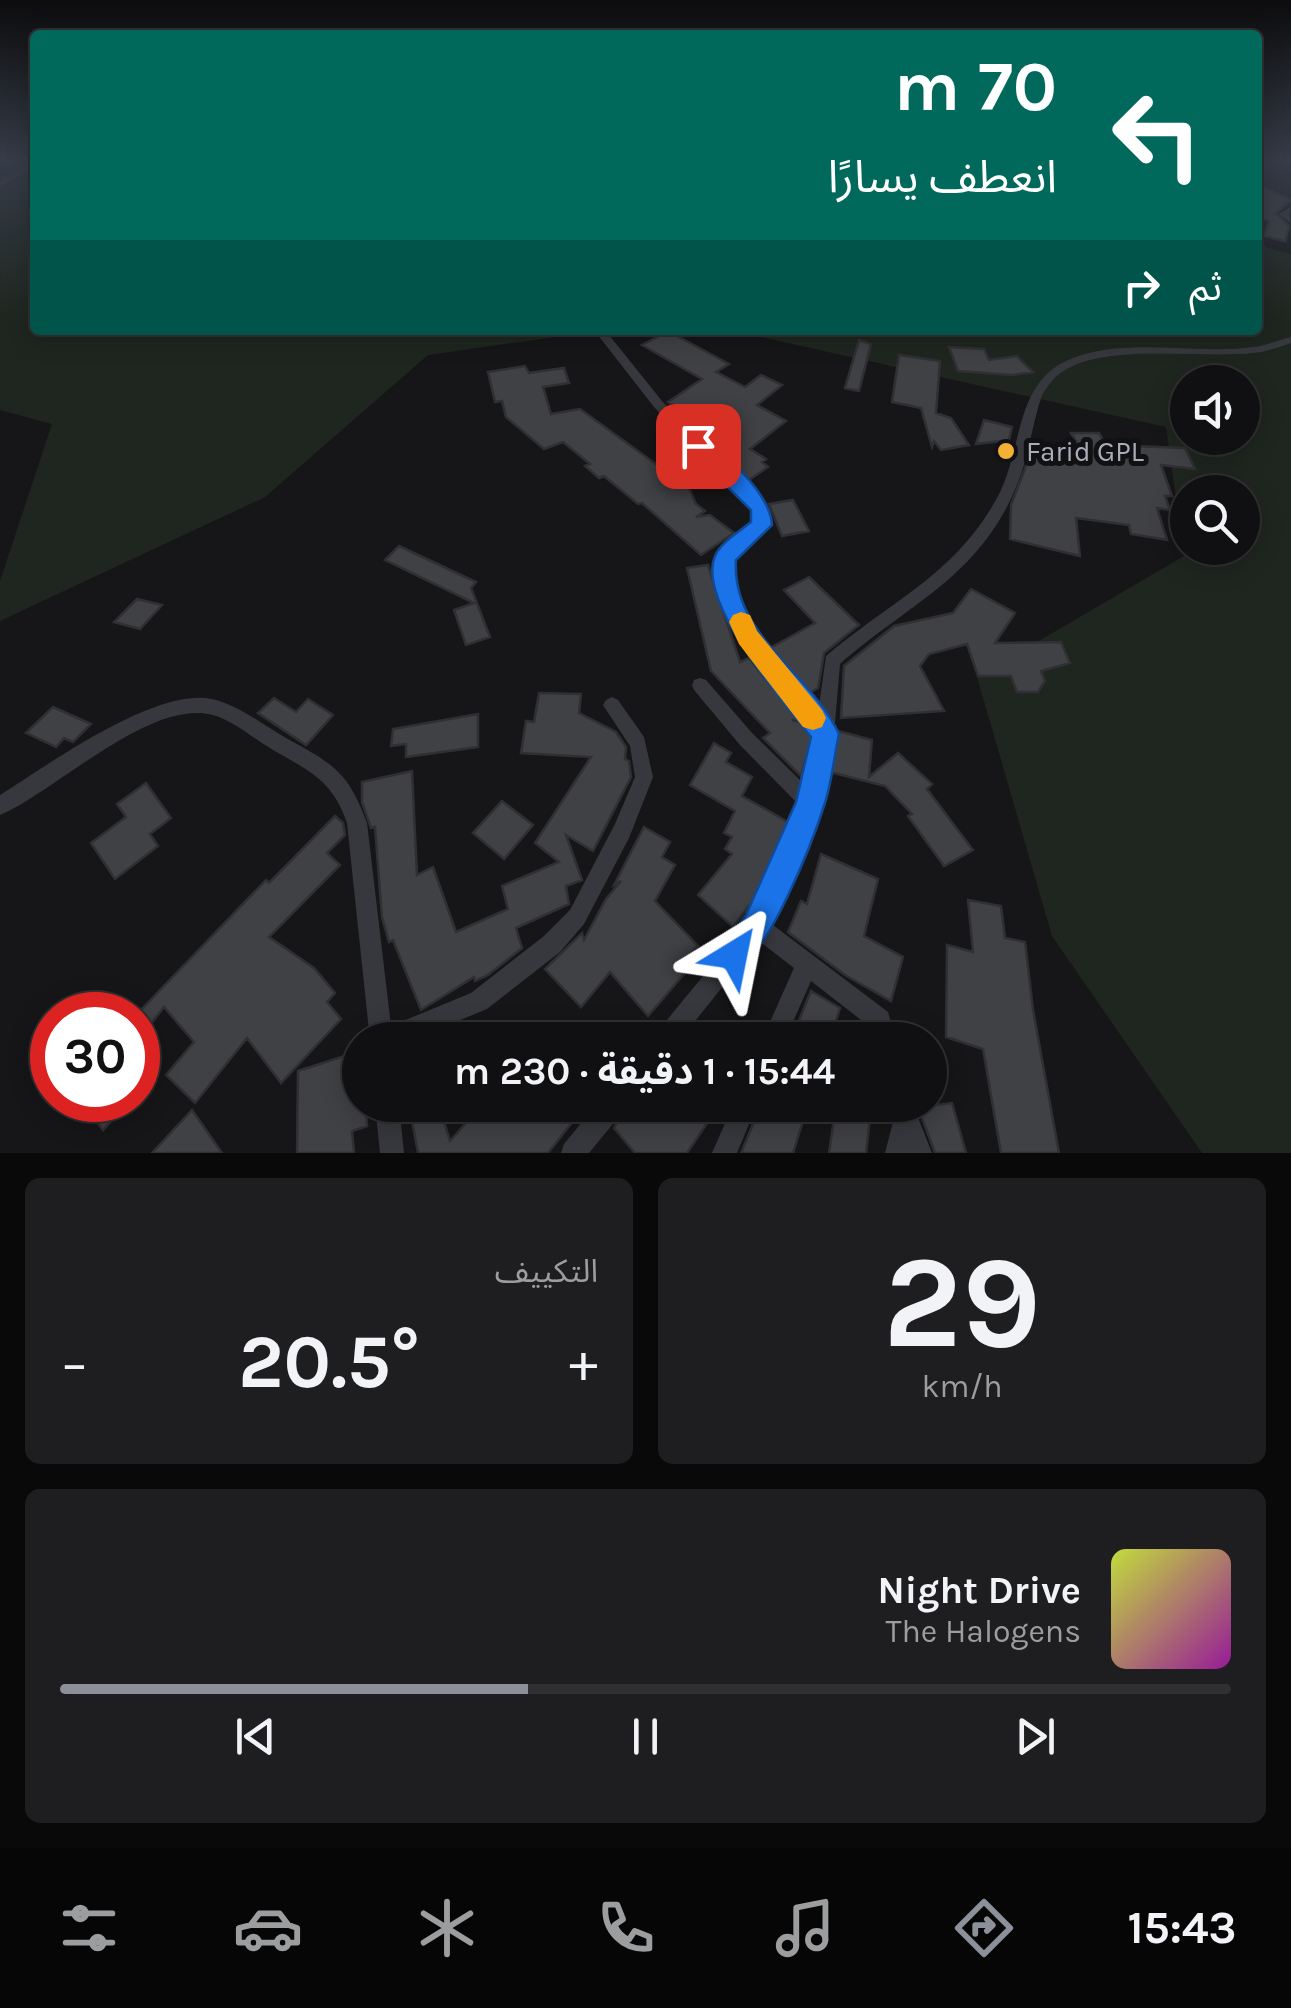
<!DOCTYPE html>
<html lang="ar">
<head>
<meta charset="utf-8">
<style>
	:root { --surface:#101012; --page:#1e1e20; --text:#f1f3f6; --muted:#9c9d9f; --line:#303032; --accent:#8c9099 }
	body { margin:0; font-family:Karla,"Noto Sans Arabic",sans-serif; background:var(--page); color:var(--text); direction:rtl; height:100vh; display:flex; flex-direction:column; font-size:38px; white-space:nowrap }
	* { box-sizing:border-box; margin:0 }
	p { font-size:32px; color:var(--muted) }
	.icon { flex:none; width:55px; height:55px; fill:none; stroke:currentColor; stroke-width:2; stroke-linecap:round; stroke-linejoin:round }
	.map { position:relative; height:1153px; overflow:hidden; direction:ltr }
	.panel { display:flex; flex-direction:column; gap:25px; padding:25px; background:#09090a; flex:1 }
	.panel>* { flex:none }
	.hud { position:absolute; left:30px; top:30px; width:1232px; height:305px; border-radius:10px; box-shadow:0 5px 25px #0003,0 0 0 2px var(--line); direction:rtl; background:#00695c; color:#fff; overflow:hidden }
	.fabs { position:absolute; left:1170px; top:365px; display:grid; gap:20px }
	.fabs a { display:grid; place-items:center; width:90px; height:90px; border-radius:50%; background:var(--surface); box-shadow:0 5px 25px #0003,0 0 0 2px var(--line); font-size:50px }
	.speed { position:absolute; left:30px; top:992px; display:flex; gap:20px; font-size:50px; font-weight:700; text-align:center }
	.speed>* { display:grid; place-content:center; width:130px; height:130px; border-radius:50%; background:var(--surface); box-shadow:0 5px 25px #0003,0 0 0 2px var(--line); line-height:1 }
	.speed .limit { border:15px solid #d22; background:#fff; color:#111 }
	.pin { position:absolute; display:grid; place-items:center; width:85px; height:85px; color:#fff; margin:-42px; border-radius:20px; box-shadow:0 5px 15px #0006 }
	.me { position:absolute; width:110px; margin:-55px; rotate:35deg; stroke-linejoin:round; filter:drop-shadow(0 0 8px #0008) }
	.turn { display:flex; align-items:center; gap:35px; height:210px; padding:0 40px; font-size:45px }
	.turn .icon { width:130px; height:130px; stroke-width:2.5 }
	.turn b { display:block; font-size:70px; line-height:85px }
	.then { display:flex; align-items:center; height:95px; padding:0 40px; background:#0003; gap:20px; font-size:38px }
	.big { font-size:75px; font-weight:700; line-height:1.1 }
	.panel .widget { flex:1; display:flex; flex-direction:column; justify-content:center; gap:15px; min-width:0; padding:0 35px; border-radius:15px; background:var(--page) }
	.panel .dial { align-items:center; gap:0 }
	.dial b { font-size:130px; line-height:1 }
	.song { display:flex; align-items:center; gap:30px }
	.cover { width:120px; height:120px; border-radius:15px; background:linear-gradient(135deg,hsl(70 70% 55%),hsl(300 70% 35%)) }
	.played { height:10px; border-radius:5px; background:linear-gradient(90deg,var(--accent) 40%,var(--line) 40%) }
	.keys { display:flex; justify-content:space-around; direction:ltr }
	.heat { display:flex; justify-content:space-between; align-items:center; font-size:55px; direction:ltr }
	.panel .tiles { flex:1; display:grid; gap:25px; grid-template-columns:1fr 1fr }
	.widget:last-child { grid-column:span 2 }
	.trip { position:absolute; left:342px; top:1022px; width:605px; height:100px; border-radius:50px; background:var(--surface); box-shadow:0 5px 25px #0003,0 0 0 2px var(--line); font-weight:700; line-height:100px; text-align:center; direction:rtl }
	.tab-bar { display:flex; height:160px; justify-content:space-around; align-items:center; background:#060607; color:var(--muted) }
	.tab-bar .icon { width:70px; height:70px }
	.tab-bar .selected { color:var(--accent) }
	.tab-bar b { font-size:45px; color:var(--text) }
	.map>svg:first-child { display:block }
</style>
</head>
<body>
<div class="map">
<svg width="1291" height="1153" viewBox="0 0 1291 1153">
	<rect width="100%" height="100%" fill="#161618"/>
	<path fill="#1e261f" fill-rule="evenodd" d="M 0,161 L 35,161 L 35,330 L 604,330 L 428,355 L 265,497 L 0,621 L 0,581 L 52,424 L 0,410 Z
		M 1258,238 L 1268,248 L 1291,254 L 1291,1153 L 1202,1153 L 1052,936 L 977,677 L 1184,556 L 1166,427 L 729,330 L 1258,330 ZM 1188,382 L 1242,382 L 1242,438 L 1188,438 ZM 1188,492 L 1242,492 L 1242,548 L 1188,548 Z"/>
	<path fill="#404145" stroke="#303034" stroke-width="2.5" d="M 1258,185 L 1291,200 L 1276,213 L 1289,226 L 1285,241 L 1264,236 L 1269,221 L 1258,217 Z
		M 668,331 L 729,364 L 716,372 L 745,387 L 761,375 L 782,385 L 757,405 L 786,421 L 750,449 L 766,459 L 762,462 L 768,467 L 749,480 L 685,420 L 690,417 L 668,402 L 702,379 L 642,345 Z
		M 859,340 L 871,344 L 859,391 L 845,388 Z
		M 949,347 L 984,349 L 989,360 L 1017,356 L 1033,372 L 1012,375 L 958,371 Z
		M 899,355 L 940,361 L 936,413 L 951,418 L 969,445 L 941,450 L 934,441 L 932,447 L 921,408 L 892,402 Z
		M 525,366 L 529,373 L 564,368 L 569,383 L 543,387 L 551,414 L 580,409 L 689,488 L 696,504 L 705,511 L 696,517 L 710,515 L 734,533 L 701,555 L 642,503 L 638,504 L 604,476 L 599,478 L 585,466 L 590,464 L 563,442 L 544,449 L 506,417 L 502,401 L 495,402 L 488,372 Z
		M 984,420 L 1012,427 L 1009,440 L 976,444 Z
		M 1071,433 L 1099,433 L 1106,445 L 1185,448 L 1195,469 L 1161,465 L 1172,496 L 1165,496 L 1170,510 L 1157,508 L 1167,540 L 1131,534 L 1129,525 L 1076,518 L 1080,556 L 1010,539 L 1011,505 L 1031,453 L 1087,460 Z
		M 793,500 L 809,531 L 782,536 L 769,504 Z
		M 399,546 L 476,582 L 471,588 L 490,637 L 466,645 L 454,610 L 474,603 L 385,560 Z
		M 708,565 L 740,662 L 749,658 L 797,719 L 792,720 L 799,722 L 812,737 L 801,776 L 763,738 L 770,733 L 711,671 L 687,568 Z
		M 809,577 L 859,625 L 824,653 L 818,688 L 807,694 L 770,648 L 815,623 L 784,590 Z
		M 971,589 L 1015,613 L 995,643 L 1061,642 L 1070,663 L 1041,671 L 1045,681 L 1038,692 L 1017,692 L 1011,676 L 978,676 L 967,644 L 929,654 L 920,666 L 944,711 L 841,718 L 844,666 L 894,626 L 953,613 Z
		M 137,599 L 162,605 L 140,629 L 114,622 Z
		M 539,693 L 581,694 L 579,713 L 616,732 L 626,747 L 625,759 L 629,761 L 631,777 L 593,851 L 566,835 L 582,880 L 566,886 L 569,904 L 516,928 L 522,948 L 488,975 L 475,981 L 474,977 L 421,1010 L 393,940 L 389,942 L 382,917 L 375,827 L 371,828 L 362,802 L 362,782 L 412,771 L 417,875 L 433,867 L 456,932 L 508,909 L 502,886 L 559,862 L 535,843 L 591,757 L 521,753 L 526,721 L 534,722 Z
		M 274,698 L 296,712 L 308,699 L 333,715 L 306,745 L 258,713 Z
		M 53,707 L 91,724 L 73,742 L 64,738 L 56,747 L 26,733 Z
		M 478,714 L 478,747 L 406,757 L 406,744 L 391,746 L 393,729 Z
		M 838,731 L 872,740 L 869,777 L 898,753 L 932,784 L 927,789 L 973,850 L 944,866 L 908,816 L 912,814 L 885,786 L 830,772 Z
		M 714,743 L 731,753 L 726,762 L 752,777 L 742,796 L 788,822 L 755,898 L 733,927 L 698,895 L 732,854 L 725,849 L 732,837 L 724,833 L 735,811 L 690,785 Z
		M 146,783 L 171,818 L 150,834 L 158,846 L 115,879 L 91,843 L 126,817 L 117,804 Z
		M 502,801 L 533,825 L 504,859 L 473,833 Z
		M 335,816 L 343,823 L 345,835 L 327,853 L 340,865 L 269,937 L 314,968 L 335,993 L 327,1002 L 341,1019 L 281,1083 L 247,1038 L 195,1103 L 166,1075 L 194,1042 L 164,1007 L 138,1040 L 138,1013 L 266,880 L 269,883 Z
		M 644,827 L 670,842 L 662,857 L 675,865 L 655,901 L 698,946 L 683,962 L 689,968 L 648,1016 L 610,972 L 581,1007 L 545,969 L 582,933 L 584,940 L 606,899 L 621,881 L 614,885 Z
		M 821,854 L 878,879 L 864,936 L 903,957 L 891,1001 L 845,975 L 788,932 L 801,901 L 807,904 Z
		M 968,900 L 1001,906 L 1005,938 L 1025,942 L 1033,1010 L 1059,1153 L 1001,1153 L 983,1049 L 946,1037 L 947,945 L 973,952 Z
		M 811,991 L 840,1008 L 830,1040 L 791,1040 Z
		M 360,1051 L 360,1105 L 366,1105 L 367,1126 L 352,1131 L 354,1153 L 297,1153 L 298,1071 Z
		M 80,1100 L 130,1100 L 103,1130 Z
		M 952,1103 L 966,1153 L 935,1153 L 918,1107 Z
		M 409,1105 L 439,1105 L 450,1141 L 482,1105 L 586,1105 L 548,1153 L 418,1153 Z
		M 627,1105 L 687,1105 L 706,1125 L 687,1153 L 635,1153 L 614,1128 Z
		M 761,1105 L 808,1105 L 793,1153 L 741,1153 Z
		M 836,1105 L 871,1109 L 866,1153 L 829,1153 Z
		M 192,1110 L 222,1153 L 152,1153 Z"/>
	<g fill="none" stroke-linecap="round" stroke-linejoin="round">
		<path fill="#37383d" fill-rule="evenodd" d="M 32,161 L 35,161 L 35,166 L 0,187 L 0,181 Z
			M 1291,207 L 1289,214 L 1291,223 L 1279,214 Z
			M 594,330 L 605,330 L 662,401 L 723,464 L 758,493 L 768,510 L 768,525 L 733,558 C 736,625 777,665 818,713 L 826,656 C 889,602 955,575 997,498 C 1024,449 1013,380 1073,358 C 1130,337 1195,355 1254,347 C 1267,345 1279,340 1291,337 L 1291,343 C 1279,347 1266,352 1253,353 C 1201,359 1106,342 1062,372 C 1053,378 1048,386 1042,395 C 1032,424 1029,456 1017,485 C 979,578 909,603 840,664 L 834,734 L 819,803 L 769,922 L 888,1012 L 896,1040 L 874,1040 L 870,1027 L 811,981 L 785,1040 L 762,1040 L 794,968 L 759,941 L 680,1040 L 654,1040 L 657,1032 L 750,919 L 799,805 L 740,745 L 694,690 L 692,685 L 694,680 L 700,678 L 706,680 L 752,733 L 805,785 L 816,736 C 770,680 720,632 719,556 L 754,523 L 754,510 L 748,499 L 713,470 L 654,407 Z
			M 612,697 L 618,700 L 644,737 L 653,777 L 629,838 L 584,924 L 560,952 L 487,1009 L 412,1040 L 370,1040 L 347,823 C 333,781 310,771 273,750 C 254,739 234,721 213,715 C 150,698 55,792 0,815 L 0,795 C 48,765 155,687 212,699 C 239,705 263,725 286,738 C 333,764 348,771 367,823 L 391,1026 L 471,993 L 544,936 L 570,910 L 615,824 L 635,777 L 630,746 L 603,705 L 606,700 Z
			M 375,1105 L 399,1105 L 404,1153 L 380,1153 Z
			M 596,1105 L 624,1105 L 621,1114 L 589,1153 L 561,1153 L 564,1144 Z
			M 733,1105 L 757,1105 L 737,1153 L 712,1153 Z
			M 889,1105 L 913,1105 L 932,1153 L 885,1153 L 894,1118 Z"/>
	</g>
	<linearGradient id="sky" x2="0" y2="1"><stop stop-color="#0c0c0d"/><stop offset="0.5" stop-color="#363c48"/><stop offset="1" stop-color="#363c48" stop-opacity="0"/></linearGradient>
	<rect width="1291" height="323" fill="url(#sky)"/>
	<path fill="#1a73e8" stroke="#114b97" stroke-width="2.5" d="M 698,440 C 725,449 771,496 772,525 L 736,560 C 731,635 811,673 839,734 C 834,757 832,781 825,803 C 813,841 768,957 734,971 L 723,966 L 718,955 L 746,915 L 796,802 L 811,737 C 784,702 693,599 716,554 C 722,542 740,531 751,522 L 751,510 L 691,451 L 688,446 Z"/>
	<path fill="#f59e0b" d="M 741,612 L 750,615 L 757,631 L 822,710 L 826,718 L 822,727 L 813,730 L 803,727 L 739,644 L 729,622 L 733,615 Z"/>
	<circle fill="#f2b134" stroke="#111113" stroke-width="4" cx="1006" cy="451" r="10"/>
	<g text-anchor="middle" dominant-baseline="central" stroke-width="10" stroke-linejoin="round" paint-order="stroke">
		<g font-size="28" fill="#a8adb8" stroke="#111113" text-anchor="start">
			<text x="1026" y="451">Farid GPL</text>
		</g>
	</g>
</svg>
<div class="fabs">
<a><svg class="icon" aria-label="sound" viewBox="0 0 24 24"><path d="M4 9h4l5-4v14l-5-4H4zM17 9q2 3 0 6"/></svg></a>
<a><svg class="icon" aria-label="search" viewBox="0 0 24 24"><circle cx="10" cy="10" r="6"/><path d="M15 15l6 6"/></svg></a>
</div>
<div class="speed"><div class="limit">30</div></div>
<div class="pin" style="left:698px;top:446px;background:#d93025"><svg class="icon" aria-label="arrive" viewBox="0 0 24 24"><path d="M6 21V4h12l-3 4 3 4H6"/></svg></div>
<svg class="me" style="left:734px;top:955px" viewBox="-20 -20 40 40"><path d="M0-17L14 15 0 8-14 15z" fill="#1a73e8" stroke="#fff" stroke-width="4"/></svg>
<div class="trip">15:44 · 1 دقيقة · 230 m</div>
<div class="hud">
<div class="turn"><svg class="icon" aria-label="left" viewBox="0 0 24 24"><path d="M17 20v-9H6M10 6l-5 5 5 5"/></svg><div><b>70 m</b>انعطف يسارًا</div></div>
<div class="then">ثم<svg class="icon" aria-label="right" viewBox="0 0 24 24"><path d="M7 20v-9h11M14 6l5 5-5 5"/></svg></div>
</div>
</div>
<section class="panel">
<div class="tiles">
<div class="widget dial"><b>29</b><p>km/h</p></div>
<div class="widget"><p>التكييف</p>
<div class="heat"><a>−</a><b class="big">20.5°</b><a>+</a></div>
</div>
<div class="widget">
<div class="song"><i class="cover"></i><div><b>Night Drive</b><p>The Halogens</p></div></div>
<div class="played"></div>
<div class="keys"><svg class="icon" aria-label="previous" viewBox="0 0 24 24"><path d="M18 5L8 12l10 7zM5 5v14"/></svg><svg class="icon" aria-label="pause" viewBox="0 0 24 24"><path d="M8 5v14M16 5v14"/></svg><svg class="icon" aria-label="next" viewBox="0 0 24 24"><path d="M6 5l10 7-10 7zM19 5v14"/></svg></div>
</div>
</div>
</section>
<nav class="tab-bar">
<b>15:43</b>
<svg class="icon selected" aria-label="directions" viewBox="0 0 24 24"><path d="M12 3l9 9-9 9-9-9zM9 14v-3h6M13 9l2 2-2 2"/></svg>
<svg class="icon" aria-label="music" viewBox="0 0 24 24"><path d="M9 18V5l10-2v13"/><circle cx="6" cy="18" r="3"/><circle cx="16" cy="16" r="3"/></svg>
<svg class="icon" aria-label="phone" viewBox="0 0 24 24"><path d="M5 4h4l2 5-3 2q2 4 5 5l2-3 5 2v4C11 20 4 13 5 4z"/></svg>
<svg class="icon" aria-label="climate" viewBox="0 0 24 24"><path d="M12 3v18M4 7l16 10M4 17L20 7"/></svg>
<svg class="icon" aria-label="car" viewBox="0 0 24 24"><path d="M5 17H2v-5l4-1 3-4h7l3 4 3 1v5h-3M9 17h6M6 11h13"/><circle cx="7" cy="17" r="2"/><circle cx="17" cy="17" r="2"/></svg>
<svg class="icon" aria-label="filters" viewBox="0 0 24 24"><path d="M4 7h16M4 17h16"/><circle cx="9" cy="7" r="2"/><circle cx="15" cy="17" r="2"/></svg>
</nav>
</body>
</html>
